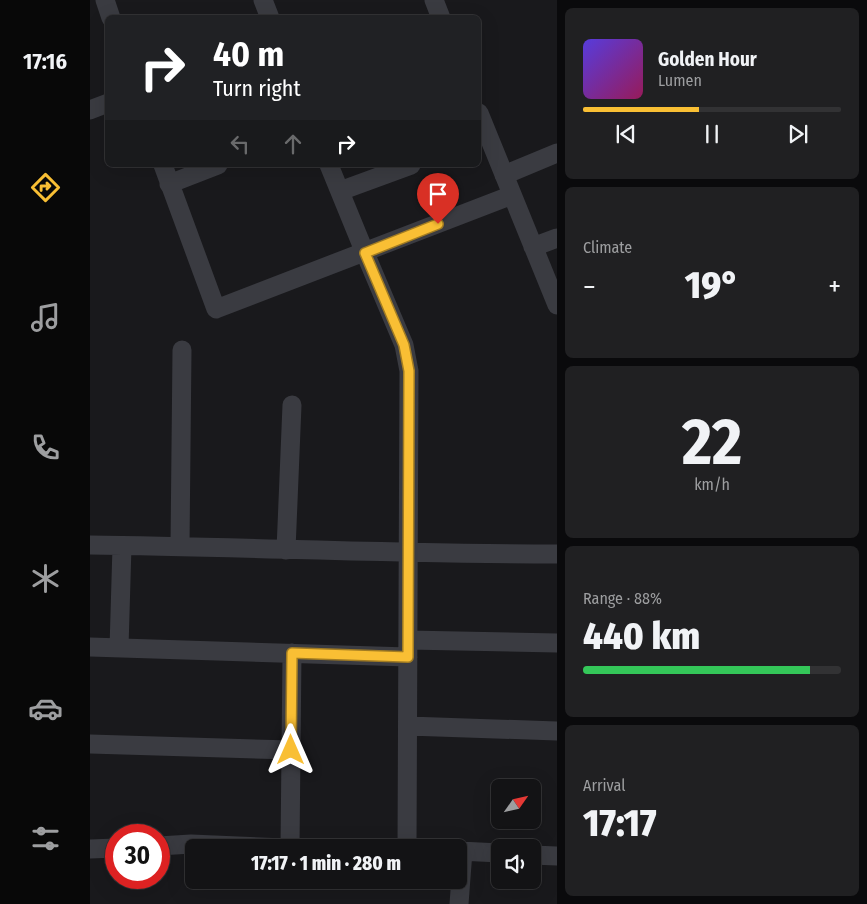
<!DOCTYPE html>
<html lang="en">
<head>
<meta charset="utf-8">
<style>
	:root { --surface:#131315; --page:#202022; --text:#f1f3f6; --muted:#9d9ea0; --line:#323234; --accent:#f9bf34 }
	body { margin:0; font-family:"Fira Sans Condensed",sans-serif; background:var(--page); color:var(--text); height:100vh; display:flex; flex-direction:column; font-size:19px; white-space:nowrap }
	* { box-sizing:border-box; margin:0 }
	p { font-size:16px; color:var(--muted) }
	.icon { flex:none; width:28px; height:28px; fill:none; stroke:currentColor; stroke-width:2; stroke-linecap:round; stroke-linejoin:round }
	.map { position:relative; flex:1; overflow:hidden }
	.drawer { display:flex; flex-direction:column; gap:8px; padding:8px; background:#0a0a0c; width:310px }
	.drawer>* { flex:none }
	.hud { position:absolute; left:15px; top:15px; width:376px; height:152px; border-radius:8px; box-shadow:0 5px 20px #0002,0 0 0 1px var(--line); background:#202124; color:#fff; overflow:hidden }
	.needle { width:32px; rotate:56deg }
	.buttons { position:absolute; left:401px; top:779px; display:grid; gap:10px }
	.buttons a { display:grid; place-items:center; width:50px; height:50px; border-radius:8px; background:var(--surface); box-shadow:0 5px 20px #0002,0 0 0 1px var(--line); font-size:25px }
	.speed { position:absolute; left:15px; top:824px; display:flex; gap:10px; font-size:25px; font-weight:700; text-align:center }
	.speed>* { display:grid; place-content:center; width:65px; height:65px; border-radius:50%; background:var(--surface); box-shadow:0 5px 20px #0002,0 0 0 1px var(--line); line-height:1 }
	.speed .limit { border:8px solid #d22; background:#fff; color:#111 }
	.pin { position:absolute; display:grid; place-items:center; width:42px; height:42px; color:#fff; margin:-51px -21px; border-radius:50% 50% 50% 0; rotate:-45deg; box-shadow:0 0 5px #0007 }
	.pin .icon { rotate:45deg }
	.me { position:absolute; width:55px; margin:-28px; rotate:0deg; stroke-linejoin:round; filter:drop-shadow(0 0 4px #0008) }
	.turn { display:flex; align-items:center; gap:18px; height:105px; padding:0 25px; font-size:22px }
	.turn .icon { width:65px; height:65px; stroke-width:2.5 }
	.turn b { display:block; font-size:35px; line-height:42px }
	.lanes { display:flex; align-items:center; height:48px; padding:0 25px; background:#0003; justify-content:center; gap:25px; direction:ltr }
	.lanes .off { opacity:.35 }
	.big { font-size:38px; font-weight:800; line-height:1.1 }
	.drawer .card { flex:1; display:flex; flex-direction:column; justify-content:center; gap:8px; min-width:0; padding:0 18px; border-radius:8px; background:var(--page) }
	.drawer .dial { align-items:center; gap:0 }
	.dial b { font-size:65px; line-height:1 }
	.song { display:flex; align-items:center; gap:15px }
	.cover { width:60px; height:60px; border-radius:8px; background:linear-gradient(135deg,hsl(250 70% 55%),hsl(330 70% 35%)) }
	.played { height:5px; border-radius:2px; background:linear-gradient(90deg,var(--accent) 45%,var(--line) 45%) }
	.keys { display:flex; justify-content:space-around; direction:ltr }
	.heat { display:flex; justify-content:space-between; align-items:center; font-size:28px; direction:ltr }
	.charge { height:8px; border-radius:4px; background:linear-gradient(90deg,#34c759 88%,var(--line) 0) }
	.trip { position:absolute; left:95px; top:839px; width:282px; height:50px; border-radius:8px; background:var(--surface); box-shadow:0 5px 20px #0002,0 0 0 1px var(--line); font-weight:800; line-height:50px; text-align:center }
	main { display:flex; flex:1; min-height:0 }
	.menu { display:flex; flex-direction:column; width:90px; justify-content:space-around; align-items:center; background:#080808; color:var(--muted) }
	.menu .icon { width:35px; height:35px }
	.menu .active { color:var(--accent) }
	.menu b { font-size:22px; color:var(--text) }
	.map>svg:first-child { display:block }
</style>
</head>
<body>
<main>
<nav class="menu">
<b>17:16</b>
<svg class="icon active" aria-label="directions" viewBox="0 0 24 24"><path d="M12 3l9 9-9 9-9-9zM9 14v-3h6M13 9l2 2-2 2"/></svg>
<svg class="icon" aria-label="music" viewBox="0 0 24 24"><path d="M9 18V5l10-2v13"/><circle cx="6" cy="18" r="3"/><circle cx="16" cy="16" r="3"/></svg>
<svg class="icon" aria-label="phone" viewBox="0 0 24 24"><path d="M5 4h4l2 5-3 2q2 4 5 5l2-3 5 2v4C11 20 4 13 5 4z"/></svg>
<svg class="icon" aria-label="climate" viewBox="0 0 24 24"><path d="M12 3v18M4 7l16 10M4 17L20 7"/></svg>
<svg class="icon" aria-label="car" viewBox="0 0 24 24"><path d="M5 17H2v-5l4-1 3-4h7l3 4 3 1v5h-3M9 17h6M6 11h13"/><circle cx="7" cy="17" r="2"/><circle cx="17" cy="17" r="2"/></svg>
<svg class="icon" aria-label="filters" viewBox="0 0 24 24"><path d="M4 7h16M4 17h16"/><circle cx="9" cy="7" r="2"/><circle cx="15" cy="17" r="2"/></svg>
</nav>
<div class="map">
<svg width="467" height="904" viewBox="0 0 467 904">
	<rect width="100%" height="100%" fill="#19191c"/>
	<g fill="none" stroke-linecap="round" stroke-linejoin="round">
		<path stroke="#3a3b41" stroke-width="19" d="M 15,0 L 21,18
			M 173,0 L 180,18
			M 344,0 L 351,18
			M 0,110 L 18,103
			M 389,113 L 467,305
			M 73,165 L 126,309 L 422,195
			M 239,165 L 275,253 L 314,345 L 319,371 L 317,848
			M 414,175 L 467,153
			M 79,184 L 128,165
			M 250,191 L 321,165
			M 443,247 L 467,238
			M 0,545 C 156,547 311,554 467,554
			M 90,546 L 92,350
			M 196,550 L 202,405
			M 318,640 L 467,643
			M 0,647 L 318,657
			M 29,648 L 32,546
			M 318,726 L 467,731
			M 0,744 L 201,750
			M 69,846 L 101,844 L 195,848
			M 200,848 L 202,653
			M 0,849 L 26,848
			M 369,851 L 410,853
			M 442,855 L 467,856
			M 369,904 L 373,851"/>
	</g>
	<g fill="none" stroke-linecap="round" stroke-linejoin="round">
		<g stroke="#a27c22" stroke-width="12">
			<path id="route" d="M 201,750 L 202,653 L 318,657 L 319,371 L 314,345 L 275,253 L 348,224"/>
		</g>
		<use href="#route" stroke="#f9bf34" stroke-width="9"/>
	</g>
</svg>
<div class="buttons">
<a><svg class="needle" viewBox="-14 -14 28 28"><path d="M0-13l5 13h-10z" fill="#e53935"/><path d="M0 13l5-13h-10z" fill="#9d9ea0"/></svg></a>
<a><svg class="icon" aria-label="sound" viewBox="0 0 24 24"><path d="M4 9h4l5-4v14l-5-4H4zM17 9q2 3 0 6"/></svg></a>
</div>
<div class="speed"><div class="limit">30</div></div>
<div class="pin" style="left:348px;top:224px;background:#d93025"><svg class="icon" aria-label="arrive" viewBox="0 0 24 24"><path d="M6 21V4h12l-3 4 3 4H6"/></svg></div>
<svg class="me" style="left:201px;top:750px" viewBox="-20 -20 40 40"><path d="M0-17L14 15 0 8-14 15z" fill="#f9bf34" stroke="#fff" stroke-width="4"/></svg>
<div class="trip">17:17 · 1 min · 280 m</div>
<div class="hud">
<div class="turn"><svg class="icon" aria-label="right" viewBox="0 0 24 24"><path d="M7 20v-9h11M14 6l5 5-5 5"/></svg><div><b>40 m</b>Turn right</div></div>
<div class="lanes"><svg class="icon off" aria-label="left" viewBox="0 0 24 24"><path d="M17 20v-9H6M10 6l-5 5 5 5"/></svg><svg class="icon off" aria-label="ahead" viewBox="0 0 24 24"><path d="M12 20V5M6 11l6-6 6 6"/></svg><svg class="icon" aria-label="right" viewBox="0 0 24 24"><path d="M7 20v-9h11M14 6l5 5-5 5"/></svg></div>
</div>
</div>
<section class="drawer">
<div class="card">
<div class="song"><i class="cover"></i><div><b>Golden Hour</b><p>Lumen</p></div></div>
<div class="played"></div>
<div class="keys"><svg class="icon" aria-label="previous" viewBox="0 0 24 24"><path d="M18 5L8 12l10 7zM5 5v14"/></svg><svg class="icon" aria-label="pause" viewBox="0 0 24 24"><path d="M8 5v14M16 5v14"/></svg><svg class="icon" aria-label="next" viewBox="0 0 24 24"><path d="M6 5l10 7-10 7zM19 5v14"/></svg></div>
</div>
<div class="card"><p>Climate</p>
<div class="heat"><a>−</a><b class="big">19°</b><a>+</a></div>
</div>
<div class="card dial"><b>22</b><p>km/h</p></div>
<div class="card"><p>Range · 88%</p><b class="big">440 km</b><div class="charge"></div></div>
<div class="card"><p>Arrival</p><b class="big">17:17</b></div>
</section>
</main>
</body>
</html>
